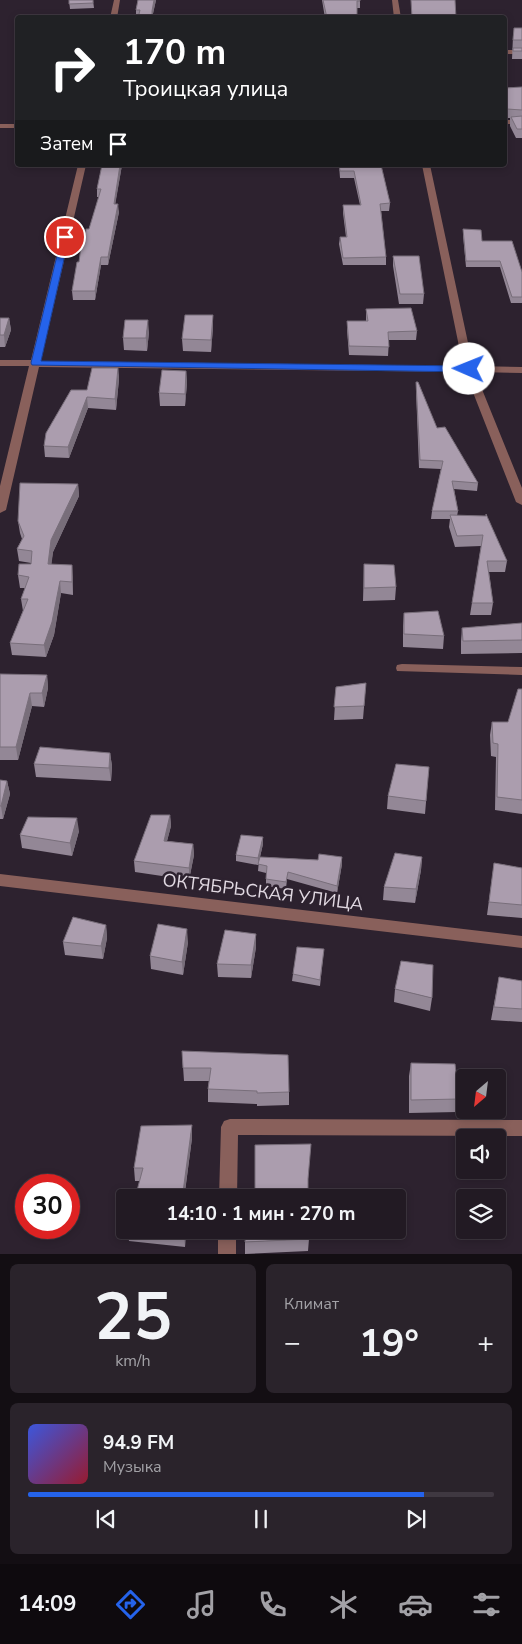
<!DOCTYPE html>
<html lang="ru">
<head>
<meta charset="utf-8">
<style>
	:root { --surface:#221a23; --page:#2a232b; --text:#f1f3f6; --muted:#a2a1a6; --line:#3f3841; --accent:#2563eb }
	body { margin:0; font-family:"Nunito Sans",sans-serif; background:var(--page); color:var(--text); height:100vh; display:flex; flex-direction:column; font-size:19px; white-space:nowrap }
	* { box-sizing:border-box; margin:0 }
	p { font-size:16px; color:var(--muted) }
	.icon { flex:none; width:28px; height:28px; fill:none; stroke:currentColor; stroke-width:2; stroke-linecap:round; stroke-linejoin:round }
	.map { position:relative; height:1254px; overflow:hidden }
	.drawer { display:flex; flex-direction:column; gap:10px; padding:10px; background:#130e13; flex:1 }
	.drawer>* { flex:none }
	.top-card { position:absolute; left:15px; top:15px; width:492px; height:152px; border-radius:5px; box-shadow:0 2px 8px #0003,0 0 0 1px var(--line); background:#202124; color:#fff; overflow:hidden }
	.needle { width:32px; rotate:208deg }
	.fabs { position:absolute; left:456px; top:1069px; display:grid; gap:10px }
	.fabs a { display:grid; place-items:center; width:50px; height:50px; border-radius:5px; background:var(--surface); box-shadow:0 2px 8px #0003,0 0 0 1px var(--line); font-size:25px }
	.speed { position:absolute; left:15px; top:1174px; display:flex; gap:10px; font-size:25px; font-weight:700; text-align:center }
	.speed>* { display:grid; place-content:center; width:65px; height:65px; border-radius:50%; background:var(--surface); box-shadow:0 2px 8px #0003,0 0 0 1px var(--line); line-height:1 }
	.speed .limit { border:8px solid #d22; background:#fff; color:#111 }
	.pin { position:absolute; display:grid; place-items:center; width:42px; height:42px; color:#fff; margin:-21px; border:2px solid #fff; border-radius:50%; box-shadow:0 1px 5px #0007 }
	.me { position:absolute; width:55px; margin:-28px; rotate:271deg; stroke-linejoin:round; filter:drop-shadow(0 0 4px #0008) }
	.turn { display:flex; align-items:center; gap:18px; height:105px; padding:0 25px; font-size:22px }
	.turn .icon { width:65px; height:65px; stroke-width:2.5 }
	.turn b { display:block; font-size:35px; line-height:42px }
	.then { display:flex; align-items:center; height:48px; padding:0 25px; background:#0003; gap:10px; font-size:19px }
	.big { font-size:38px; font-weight:700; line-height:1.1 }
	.drawer .card { flex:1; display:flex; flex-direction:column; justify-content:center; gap:8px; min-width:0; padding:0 18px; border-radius:8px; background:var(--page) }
	.drawer .dial { align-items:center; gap:0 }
	.dial b { font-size:65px; line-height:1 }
	.song { display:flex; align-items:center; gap:15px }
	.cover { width:60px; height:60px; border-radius:8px; background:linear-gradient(135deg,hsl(230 70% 55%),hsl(350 70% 35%)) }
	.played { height:5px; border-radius:2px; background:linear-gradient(90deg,var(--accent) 85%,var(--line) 85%) }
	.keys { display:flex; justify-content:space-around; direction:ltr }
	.heat { display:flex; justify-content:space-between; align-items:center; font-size:28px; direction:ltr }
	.drawer .tiles { flex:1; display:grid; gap:10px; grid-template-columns:1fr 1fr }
	.card:last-child { grid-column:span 2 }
	.trip { position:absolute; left:116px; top:1189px; width:290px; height:50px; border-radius:5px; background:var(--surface); box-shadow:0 2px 8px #0003,0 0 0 1px var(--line); font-weight:700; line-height:50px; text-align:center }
	.tab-bar { display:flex; height:80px; justify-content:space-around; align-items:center; background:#0e0a0e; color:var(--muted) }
	.tab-bar .icon { width:35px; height:35px }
	.tab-bar .on { color:var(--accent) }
	.tab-bar b { font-size:22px; color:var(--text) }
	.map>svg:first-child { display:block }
</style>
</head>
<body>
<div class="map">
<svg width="522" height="1254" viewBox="0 0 522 1254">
	<rect width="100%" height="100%" fill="#2d222f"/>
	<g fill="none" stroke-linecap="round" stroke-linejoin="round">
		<path fill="#89605b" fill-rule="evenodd" d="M 114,0 L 120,0 L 117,18 L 110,18 Z
			M 392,0 L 398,0 L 401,18 L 394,18 Z
			M 505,50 L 521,50 L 522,54 L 505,54 Z
			M 505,120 L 522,120 L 522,124 L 505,124 Z
			M 0,124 L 18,124 L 18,128 L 0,128 Z
			M 78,165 L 86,165 L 41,361 L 463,366 L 422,165 L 430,165 L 473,366 L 522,367 L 522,373 L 475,372 L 522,488 L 522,505 L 516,502 L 465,372 L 39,367 L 6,510 L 0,513 L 0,486 L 29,366 L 0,366 L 0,360 L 31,360 Z
			M 402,664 L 522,667 L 522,675 L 397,671 L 396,668 L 397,665 Z
			M 0,874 L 522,936 L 522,948 L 0,886 Z
			M 230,1119 L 522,1120 L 522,1136 L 238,1135 L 237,1198 L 219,1198 L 221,1127 L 224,1121 Z
			M 218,1230 L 236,1230 L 236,1254 L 218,1254 Z"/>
	</g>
	<path fill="#938796" d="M 69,0 L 93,0 L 94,8 L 70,9 Z
		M 138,0 L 156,0 L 152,18 L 136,17 L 136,10 Z
		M 322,0 L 360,0 L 360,8 L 357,8 L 357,18 L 325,18 Z
		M 522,28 L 522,59 L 512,59 L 513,36 Z
		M 522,87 L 522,138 L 516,138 L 510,126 L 510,118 L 506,118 L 505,117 L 505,88 Z
		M 102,165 L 122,165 L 115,204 L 119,212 L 108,265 L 101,265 L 95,300 L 73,300 L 72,291 L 85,238 L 89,229 L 99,197 L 97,197 L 97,189 Z
		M 339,165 L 381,165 L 390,203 L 389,211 L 381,211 L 386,257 L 386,265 L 343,265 L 339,244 L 340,237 L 346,237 L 343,213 L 343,205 L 360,205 L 354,178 L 340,178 Z
		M 463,229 L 482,241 L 522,272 L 522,303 L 511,303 L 500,267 L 466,267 L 463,235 Z
		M 393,256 L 424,294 L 423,304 L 399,304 L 393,266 Z
		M 366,309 L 417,331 L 416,340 L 389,340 L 388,356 L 349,355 L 347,330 L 347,321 L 366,321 Z
		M 213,315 L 213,327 L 211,352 L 183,351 L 182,339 Z
		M 0,318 L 9,318 L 11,330 L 5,347 L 0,347 Z
		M 149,332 L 147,351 L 124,350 L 123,338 Z
		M 118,368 L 119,379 L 116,410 L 88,408 L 69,458 L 45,457 L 44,446 L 87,390 Z
		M 186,371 L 187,383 L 185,406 L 160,406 L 159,393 Z
		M 416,382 L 437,428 L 478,483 L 477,491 L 454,489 L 458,511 L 457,516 L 486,516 L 507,561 L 505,572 L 489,572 L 493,603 L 491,615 L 470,615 L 481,546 L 455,547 L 449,527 L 450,519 L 431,519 L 432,511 L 441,469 L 419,468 L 416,390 Z
		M 78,484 L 79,496 L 53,552 L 51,564 L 73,577 L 73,595 L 61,593 L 54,635 L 46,657 L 12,655 L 10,643 L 23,611 L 21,599 L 25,588 L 20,588 L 18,575 L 31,564 L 31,563 L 19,561 L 17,549 L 22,539 L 20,533 L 18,521 Z
		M 364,564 L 396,587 L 395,600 L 363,601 Z
		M 404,613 L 444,636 L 443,649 L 403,647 L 403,626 Z
		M 522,623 L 522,653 L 461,654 L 461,641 L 462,628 Z
		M 0,674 L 47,675 L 48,688 L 44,707 L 32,706 L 18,760 L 0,760 Z
		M 366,683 L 363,719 L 334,720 L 336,687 Z
		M 522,689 L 522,814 L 495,810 L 496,757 L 491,756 L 490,735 L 492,722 L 508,722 Z
		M 110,753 L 112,766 L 111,781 L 36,777 L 34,764 Z
		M 429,767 L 425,814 L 387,809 L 388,796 Z
		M 0,780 L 7,781 L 10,794 L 3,819 L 0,819 Z
		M 170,815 L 171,826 L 167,841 L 193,844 L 194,855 L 189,880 L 135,872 L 134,861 Z
		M 79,831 L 72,856 L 22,848 L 20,835 Z
		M 263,844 L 260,857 L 318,860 L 342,857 L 342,864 L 337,893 L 287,879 L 286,889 L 266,886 L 266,873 L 258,871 L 259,860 L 258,865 L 236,861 L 236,855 Z
		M 422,857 L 421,870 L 415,903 L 383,900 L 384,887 Z
		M 494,863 L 522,868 L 522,918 L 487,915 Z
		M 106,925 L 107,938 L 103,959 L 65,955 L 63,942 Z
		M 256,934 L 256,947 L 251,978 L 218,977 L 217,964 Z
		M 188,942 L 183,975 L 151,969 L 150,956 Z
		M 324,949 L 320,986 L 292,981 L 293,974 Z
		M 499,977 L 522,981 L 522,1022 L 491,1020 Z
		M 395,989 L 432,998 L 430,1011 L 394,1002 Z
		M 182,1051 L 289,1092 L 289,1105 L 257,1106 L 257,1104 L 208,1102 L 208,1089 L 209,1081 L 184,1081 Z
		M 411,1063 L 459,1099 L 457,1112 L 409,1113 L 409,1076 Z
		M 192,1138 L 185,1192 L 187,1192 L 187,1198 L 135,1198 L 140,1181 L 135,1181 L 134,1168 Z
		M 127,1230 L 186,1230 L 185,1247 L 129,1241 Z
		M 309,1239 L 308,1251 L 245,1254 L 245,1242 Z"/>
	<path fill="#786e7a" d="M 154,0 L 156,0 L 152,18 L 152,11 Z
		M 120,165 L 122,165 L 114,212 L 114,204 Z
		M 118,204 L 119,212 L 108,265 L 108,257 Z
		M 101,257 L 101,265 L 95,300 L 95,291 Z
		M 213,315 L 213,327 L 211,352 L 211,340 Z
		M 9,318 L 11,330 L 5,347 L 4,335 Z
		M 148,320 L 149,332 L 147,351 L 146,338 Z
		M 118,368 L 119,379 L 116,410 L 115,399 Z
		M 186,371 L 187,383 L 185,406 L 185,394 Z
		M 87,397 L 88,408 L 69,458 L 68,447 Z
		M 78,484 L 79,496 L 53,552 L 50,577 L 48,564 L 51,540 Z
		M 72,565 L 73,577 L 73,595 L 72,582 Z
		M 60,581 L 61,593 L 54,635 L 46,657 L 44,645 Z
		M 47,675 L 48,688 L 44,707 L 42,693 Z
		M 30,693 L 32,706 L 18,760 L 16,747 Z
		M 110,753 L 112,766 L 111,781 L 109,768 Z
		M 7,781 L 10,794 L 3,819 L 1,806 Z
		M 170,815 L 171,826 L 164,852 L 164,841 Z
		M 77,818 L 79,831 L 72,856 L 70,843 Z
		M 263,837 L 263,844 L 258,865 L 258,858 Z
		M 193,844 L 194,855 L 189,880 L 189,868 Z
		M 342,857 L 342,864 L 337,893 L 337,886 Z
		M 422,857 L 421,870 L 415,903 L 416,889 Z
		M 106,925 L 107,938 L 103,959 L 101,946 Z
		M 187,929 L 188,942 L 183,975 L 182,962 Z
		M 256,934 L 256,947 L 251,978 L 251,965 Z
		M 192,1125 L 192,1138 L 184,1198 L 183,1192 Z
		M 185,1230 L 186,1230 L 185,1247 L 184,1235 Z"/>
	<path fill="#ab9dae" stroke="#786e7a" d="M 69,0 L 93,0 L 93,3 L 69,4 Z
		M 138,0 L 154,0 L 152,11 L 152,18 L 138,18 L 140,10 L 136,10 Z
		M 323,0 L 360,0 L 360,1 L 357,1 L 357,18 L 327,18 Z
		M 411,0 L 455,0 L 456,18 L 412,18 Z
		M 514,28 L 522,28 L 522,40 L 513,40 Z
		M 513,48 L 522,48 L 522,51 L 513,51 Z
		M 522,87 L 522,110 L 507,109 L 505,106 L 505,88 Z
		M 522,116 L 522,129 L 517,129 L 511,117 Z
		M 102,165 L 120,165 L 114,204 L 118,204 L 108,257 L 101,257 L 95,291 L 72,291 L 77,262 L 79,262 L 82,238 L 85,238 L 86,229 L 89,229 L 101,189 L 97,189 Z
		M 339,165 L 381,165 L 390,203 L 380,204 L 386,257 L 343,258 L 340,237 L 347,237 L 343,205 L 361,205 L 354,171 L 340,171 Z
		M 463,229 L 481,230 L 482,241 L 512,241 L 522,272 L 522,297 L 512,297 L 500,261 L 466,261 Z
		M 393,256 L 419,256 L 424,294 L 400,294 Z
		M 411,308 L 417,331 L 388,332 L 389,347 L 349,346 L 347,321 L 368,321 L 366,309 Z
		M 185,315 L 213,315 L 211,340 L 182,339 Z
		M 0,318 L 9,318 L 4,335 L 0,335 Z
		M 125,320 L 148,320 L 146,338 L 123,338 Z
		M 92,368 L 118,368 L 115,399 L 87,397 L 68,447 L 44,446 L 46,433 L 71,390 L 87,390 Z
		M 162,370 L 186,371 L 185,394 L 159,393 Z
		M 416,382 L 418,382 L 437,428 L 445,427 L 478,483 L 452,481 L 458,511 L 432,511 L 443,461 L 420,460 Z
		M 20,483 L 78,484 L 51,540 L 48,564 L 72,565 L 72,582 L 60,581 L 52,622 L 44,645 L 10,643 L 28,599 L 21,599 L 29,577 L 18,575 L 19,564 L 31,564 L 32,551 L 17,549 L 24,536 L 18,521 Z
		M 486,514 L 507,561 L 487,561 L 493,603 L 472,603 L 483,535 L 457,536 L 450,515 L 486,516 Z
		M 364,564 L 394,565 L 396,587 L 364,588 Z
		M 438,611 L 444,636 L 404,634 L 404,613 Z
		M 522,623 L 522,640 L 463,641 L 462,628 Z
		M 0,674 L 47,675 L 42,693 L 30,693 L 16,747 L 0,747 Z
		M 366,683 L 364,706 L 334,707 L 336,687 Z
		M 518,689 L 522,689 L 522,800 L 497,797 L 498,744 L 493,743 L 492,722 L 508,722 Z
		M 40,747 L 110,753 L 109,768 L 34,764 Z
		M 396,764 L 429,767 L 426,801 L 388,796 Z
		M 0,780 L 7,781 L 1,806 L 0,806 Z
		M 151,815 L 170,815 L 164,841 L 193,844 L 189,868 L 134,861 Z
		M 28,817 L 77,818 L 70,843 L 20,835 Z
		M 241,835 L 263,837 L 258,858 L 236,855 Z
		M 395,853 L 422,857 L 416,889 L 384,887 Z
		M 319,854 L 342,857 L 337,886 L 288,872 L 286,882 L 266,879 L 267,866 L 258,864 L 260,857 L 318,860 Z
		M 494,863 L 522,868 L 522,905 L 489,902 Z
		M 73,917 L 106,925 L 101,946 L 63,942 Z
		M 158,924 L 187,929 L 182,962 L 150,956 Z
		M 225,930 L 256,934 L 251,965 L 217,964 Z
		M 297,947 L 324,949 L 320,980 L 293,974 Z
		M 401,961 L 433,965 L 432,998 L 395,989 Z
		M 499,977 L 522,981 L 522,1009 L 494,1007 Z
		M 182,1051 L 288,1055 L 289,1092 L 257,1093 L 257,1091 L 208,1089 L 211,1068 L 183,1068 Z
		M 411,1063 L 455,1064 L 459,1099 L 411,1100 Z
		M 192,1125 L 183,1192 L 187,1192 L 186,1198 L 135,1198 L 143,1168 L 134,1168 L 141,1126 Z
		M 311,1144 L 308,1179 L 308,1198 L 249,1198 L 249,1192 L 255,1192 L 255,1145 Z
		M 140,1230 L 185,1230 L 184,1235 Z
		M 246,1230 L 309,1230 L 309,1239 L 245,1242 Z"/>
	<path fill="#2563eb" stroke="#184099" d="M 62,235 L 69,237 L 41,361 L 469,366 L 474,369 L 469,372 L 32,365 L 31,363 Z"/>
	<g text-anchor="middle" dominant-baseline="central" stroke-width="5" stroke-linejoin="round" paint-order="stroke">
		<g font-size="18" fill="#e1d9e2" stroke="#2d222f">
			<text transform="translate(263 892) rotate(7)">ОКТЯБРЬСКАЯ УЛИЦА</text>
		</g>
	</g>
</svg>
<div class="fabs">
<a><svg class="needle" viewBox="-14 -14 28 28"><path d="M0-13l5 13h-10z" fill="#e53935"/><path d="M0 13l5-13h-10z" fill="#a2a1a6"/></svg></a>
<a><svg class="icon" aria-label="sound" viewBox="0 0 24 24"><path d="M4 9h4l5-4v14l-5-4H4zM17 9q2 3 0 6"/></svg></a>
<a><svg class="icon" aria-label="layers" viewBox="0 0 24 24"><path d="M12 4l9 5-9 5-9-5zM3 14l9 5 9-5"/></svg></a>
</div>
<div class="speed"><div class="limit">30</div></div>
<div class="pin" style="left:65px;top:237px;background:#d93025"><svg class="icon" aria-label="arrive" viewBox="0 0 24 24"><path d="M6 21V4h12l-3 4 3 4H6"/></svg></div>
<svg class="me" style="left:469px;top:369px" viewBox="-20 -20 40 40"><circle r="19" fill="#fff"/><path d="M0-13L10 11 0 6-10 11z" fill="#2563eb"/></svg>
<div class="trip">14:10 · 1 мин · 270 m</div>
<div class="top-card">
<div class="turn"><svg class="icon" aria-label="right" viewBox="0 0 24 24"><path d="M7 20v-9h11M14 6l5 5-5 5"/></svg><div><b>170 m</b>Троицкая улица</div></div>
<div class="then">Затем<svg class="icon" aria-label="arrive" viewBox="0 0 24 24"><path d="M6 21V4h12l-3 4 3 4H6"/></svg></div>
</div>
</div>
<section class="drawer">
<div class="tiles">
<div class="card dial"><b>25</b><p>km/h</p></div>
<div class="card"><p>Климат</p>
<div class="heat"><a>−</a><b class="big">19°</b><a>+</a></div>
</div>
<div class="card">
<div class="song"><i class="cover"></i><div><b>94.9 FM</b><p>Музыка</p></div></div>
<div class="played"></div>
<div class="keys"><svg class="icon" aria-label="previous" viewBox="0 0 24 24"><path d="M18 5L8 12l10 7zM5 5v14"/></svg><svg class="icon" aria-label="pause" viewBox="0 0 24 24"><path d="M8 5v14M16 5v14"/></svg><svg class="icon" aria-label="next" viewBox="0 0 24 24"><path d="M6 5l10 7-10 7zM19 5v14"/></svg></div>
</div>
</div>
</section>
<nav class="tab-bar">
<b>14:09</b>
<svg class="icon on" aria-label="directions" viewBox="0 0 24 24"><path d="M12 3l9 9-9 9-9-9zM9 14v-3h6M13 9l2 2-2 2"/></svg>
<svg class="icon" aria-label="music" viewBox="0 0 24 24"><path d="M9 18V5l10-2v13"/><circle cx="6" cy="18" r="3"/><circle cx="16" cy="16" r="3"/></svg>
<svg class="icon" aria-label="phone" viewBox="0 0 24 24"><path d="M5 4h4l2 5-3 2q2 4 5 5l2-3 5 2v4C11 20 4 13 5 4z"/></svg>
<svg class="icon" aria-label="climate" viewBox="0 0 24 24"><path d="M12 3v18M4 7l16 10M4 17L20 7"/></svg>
<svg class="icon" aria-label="car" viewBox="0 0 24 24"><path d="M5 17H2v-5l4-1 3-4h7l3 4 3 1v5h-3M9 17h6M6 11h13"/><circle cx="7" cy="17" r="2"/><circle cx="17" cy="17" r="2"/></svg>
<svg class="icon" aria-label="filters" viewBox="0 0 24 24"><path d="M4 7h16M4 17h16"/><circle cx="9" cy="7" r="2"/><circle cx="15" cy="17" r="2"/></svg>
</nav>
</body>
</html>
